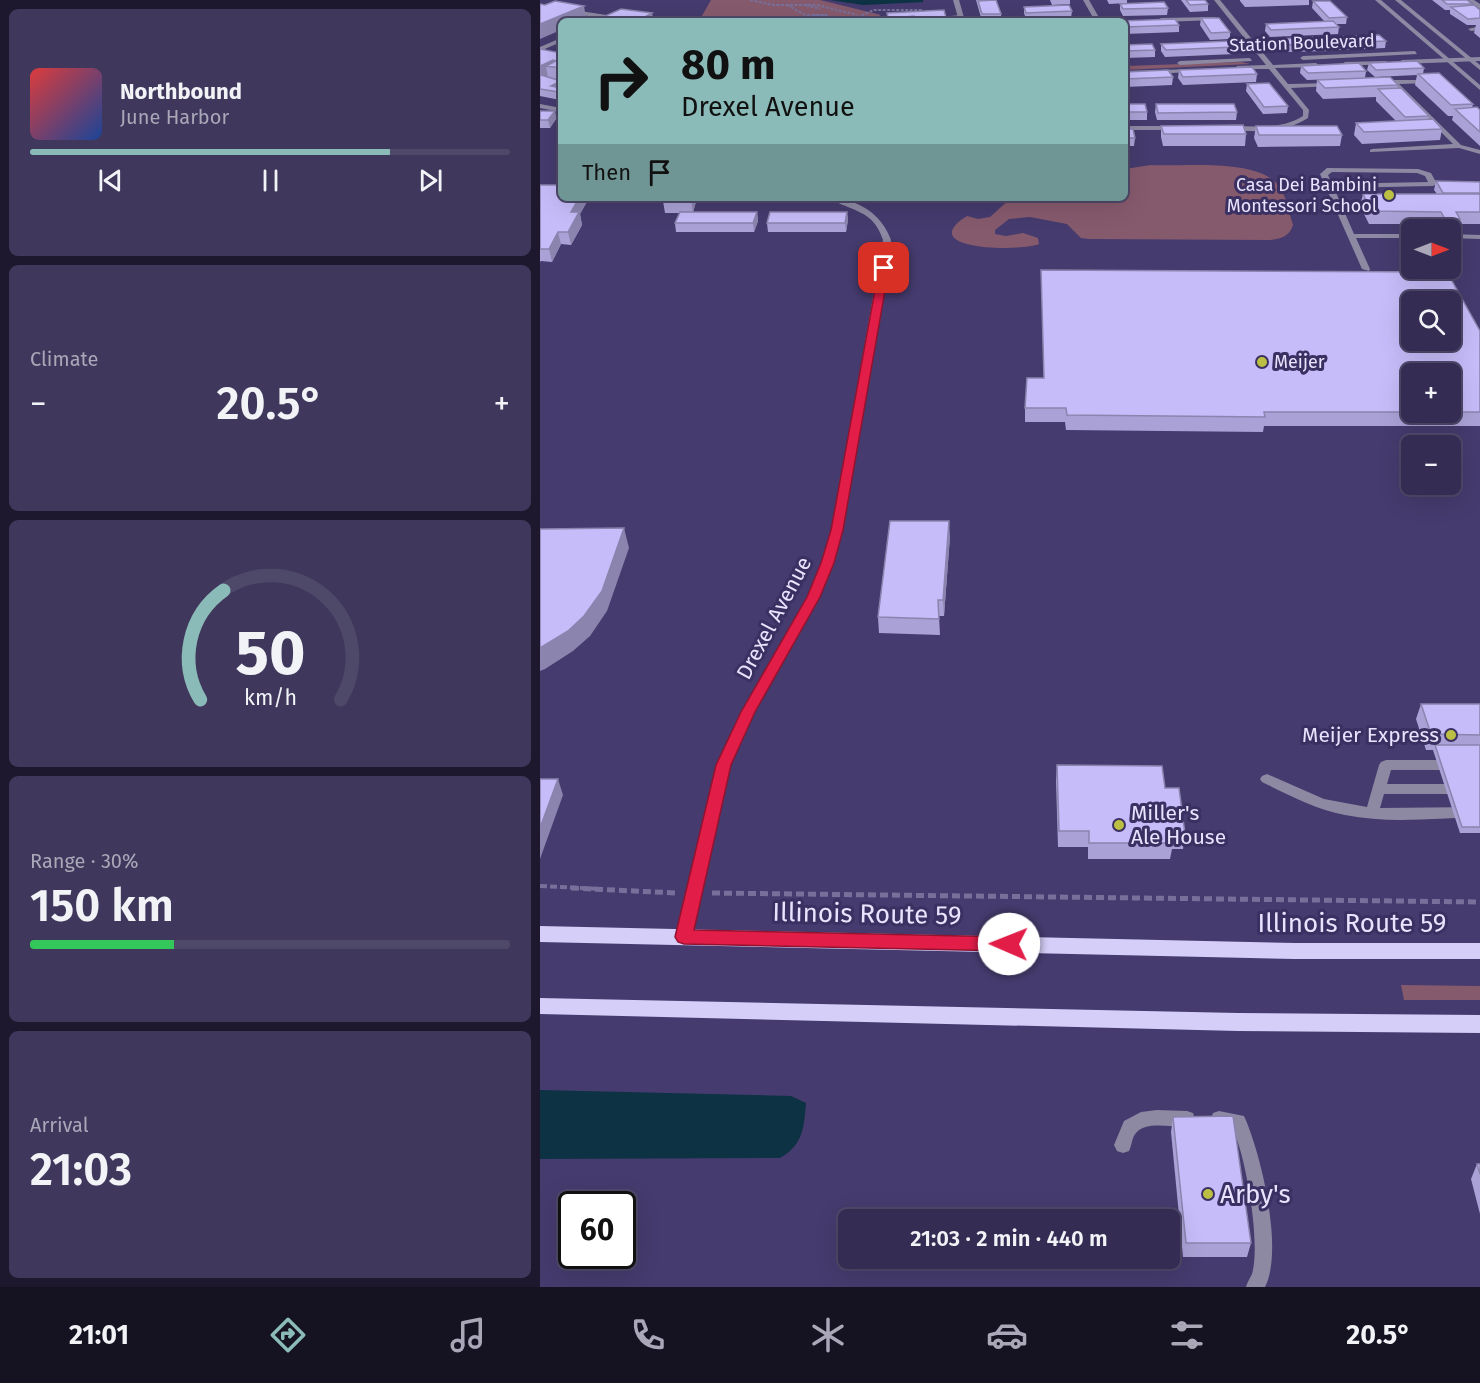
<!DOCTYPE html>
<html lang="en">
<head>
<meta charset="utf-8">
<style>
	:root { --surface:#342c52; --page:#3f385c; --text:#f1f3f6; --muted:#a9a7b8; --line:#4e4869; --accent:#8bbbb9 }
	body { margin:0; font-family:"Fira Sans",sans-serif; background:var(--page); color:var(--text); height:100vh; display:flex; flex-direction:column; font-size:22px; white-space:nowrap }
	* { box-sizing:border-box; margin:0 }
	p { font-size:20px; color:var(--muted) }
	.icon { flex:none; width:33px; height:33px; fill:none; stroke:currentColor; stroke-width:2; stroke-linecap:round; stroke-linejoin:round }
	.map { position:relative; flex:1; overflow:hidden }
	.drawer { display:flex; flex-direction:column; gap:9px; padding:9px; background:#1d182d; width:540px }
	.drawer>* { flex:none }
	.hud { position:absolute; left:18px; top:18px; width:570px; height:183px; border-radius:9px; box-shadow:0 6px 24px #0002,0 0 0 2px var(--line); background:#8bbbb9; color:#111; overflow:hidden }
	.needle { width:39px; rotate:90deg }
	.tools { position:absolute; left:861px; top:219px; display:grid; gap:12px }
	.tools a { display:grid; place-items:center; width:60px; height:60px; border-radius:9px; background:var(--surface); box-shadow:0 6px 24px #0002,0 0 0 2px var(--line); font-size:30px }
	.speed { position:absolute; left:18px; top:1191px; display:flex; gap:12px; font-size:30px; font-weight:700; text-align:center }
	.speed>* { display:grid; place-content:center; width:78px; height:78px; border-radius:50%; background:var(--surface); box-shadow:0 6px 24px #0002,0 0 0 2px var(--line); line-height:1 }
	.speed .limit { border:3px solid #111; border-radius:9px; background:#fff; color:#111 }
	.pin { position:absolute; display:grid; place-items:center; width:51px; height:51px; color:#fff; margin:-26px; border-radius:12px; box-shadow:0 3px 9px #0006 }
	.me { position:absolute; width:66px; margin:-33px; rotate:271deg; stroke-linejoin:round; filter:drop-shadow(0 0 4px #0008) }
	.turn { display:flex; align-items:center; gap:21px; height:126px; padding:0 24px; font-size:27px }
	.turn .icon { width:78px; height:78px; stroke-width:2.5 }
	.turn b { display:block; font-size:42px; line-height:51px }
	.then { display:flex; align-items:center; height:57px; padding:0 24px; background:#0003; gap:12px; font-size:22px }
	.big { font-size:45px; font-weight:600; line-height:1.1 }
	.drawer .widget { flex:1; display:flex; flex-direction:column; justify-content:center; gap:9px; min-width:0; padding:0 21px; border-radius:9px; background:var(--page) }
	.drawer .dial { align-items:center; gap:0 }
	.dial svg { height:156px; overflow:visible; fill:none; stroke:var(--line); stroke-width:7; stroke-linecap:round; text-anchor:middle }
	.dial text { fill:var(--text); stroke:none }
	.song { display:flex; align-items:center; gap:18px }
	.cover { width:72px; height:72px; border-radius:9px; background:linear-gradient(135deg,hsl(0 70% 55%),hsl(220 70% 35%)) }
	.played { height:6px; border-radius:3px; background:linear-gradient(90deg,var(--accent) 75%,var(--line) 75%) }
	.keys { display:flex; justify-content:space-around; direction:ltr }
	.heat { display:flex; justify-content:space-between; align-items:center; font-size:33px; direction:ltr }
	.charge { height:9px; border-radius:4px; background:linear-gradient(90deg,#34c759 30%,var(--line) 0) }
	.trip { position:absolute; left:298px; top:1209px; width:342px; height:60px; border-radius:9px; background:var(--surface); box-shadow:0 6px 24px #0002,0 0 0 2px var(--line); font-weight:600; line-height:60px; text-align:center }
	.menu { display:flex; height:96px; justify-content:space-around; align-items:center; background:#151221; color:var(--muted) }
	.menu .icon { width:42px; height:42px }
	.menu .on { color:var(--accent) }
	.menu b { font-size:27px; color:var(--text) }
	main { display:flex; flex:1; min-height:0 }
	.map>svg:first-child { display:block }
</style>
</head>
<body>
<main>
<section class="drawer">
<div class="widget">
<div class="song"><i class="cover"></i><div><b>Northbound</b><p>June Harbor</p></div></div>
<div class="played"></div>
<div class="keys"><svg class="icon" aria-label="previous" viewBox="0 0 24 24"><path d="M18 5L8 12l10 7zM5 5v14"/></svg><svg class="icon" aria-label="pause" viewBox="0 0 24 24"><path d="M8 5v14M16 5v14"/></svg><svg class="icon" aria-label="next" viewBox="0 0 24 24"><path d="M6 5l10 7-10 7zM19 5v14"/></svg></div>
</div>
<div class="widget"><p>Climate</p>
<div class="heat"><a>−</a><b class="big">20.5°</b><a>+</a></div>
</div>
<div class="widget dial"><svg viewBox="0 0 100 80">
<path d="M14 69A42 42 0 1 1 86 69"/>
<path d="M14 69A42 42 0 0 1 26 13" stroke="#8bbbb9"/>
<text x="50" y="56" font-size="32" font-weight="700">50</text>
<text x="50" y="72" font-size="11">km/h</text>
</svg></div>
<div class="widget"><p>Range · 30%</p><b class="big">150 km</b><div class="charge"></div></div>
<div class="widget"><p>Arrival</p><b class="big">21:03</b></div>
</section>
<div class="map">
<svg width="940" height="1287" viewBox="0 0 940 1287">
	<rect width="100%" height="100%" fill="#453b6e"/>
	<path fill="#865a6d" d="M 171,0 L 280,0 L 341,15 L 330,21 L 159,21 Z
		M 701,62 L 710,64 L 585,70 L 585,66 Z
		M 611,165 C 644,167 716,158 738,185 C 746,195 749,212 753,225 C 750,236 741,239 730,240 L 549,239 L 541,238 L 527,224 L 490,217 L 469,219 L 455,230 L 455,234 L 466,236 L 483,233 L 498,238 L 499,244 C 479,252 373,250 427,216 L 438,219 L 450,217 L 471,198 L 585,198 L 585,169 Z
		M 861,985 L 940,986 L 940,1000 L 864,1000 Z"/>
	<path fill="#0c3244" d="M 290,0 L 383,0 L 383,2 L 323,5 Z
		M 0,1090 L 251,1096 L 266,1103 C 264,1128 263,1145 240,1158 L 0,1159 Z"/>
	<g fill="none" stroke-linecap="round" stroke-linejoin="round">
		<path stroke="#78709b" stroke-width="2" stroke-dasharray="3 1.5" stroke-linecap="butt" d="M 210,0 L 234,5 L 277,5 L 317,15
			M 247,5 L 265,15 L 287,15 L 273,15
			M 266,5 L 280,9
			M 309,21 L 334,10 L 382,10"/>
		<path stroke="#78709b" stroke-width="4" stroke-dasharray="7 3" stroke-linecap="butt" d="M 0,886 L 60,889"/>
		<path stroke="#78709b" stroke-width="5" stroke-dasharray="8 4" stroke-linecap="butt" d="M 31,888 L 137,893
			M 172,893 L 940,902"/>
		<path fill="#8d89a3" fill-rule="evenodd" d="M 928,0 L 934,0 L 940,4 L 940,9 Z
			M 421,15 L 423,18 L 392,20 L 389,18 Z
			M 940,26 L 940,30 L 931,31 L 928,29 Z
			M 787,168 L 878,169 L 891,173 L 897,184 L 893,186 L 794,188 L 814,234 L 872,234 L 872,238 L 816,238 L 830,269 L 829,271 L 822,269 L 780,174 ZM 792,172 L 877,173 L 885,176 L 888,182 L 792,184 L 788,175 Z
			M 910,234 L 940,235 L 940,239 L 910,238 Z
			M 846,760 L 940,760 L 940,770 L 851,770 L 847,784 L 940,784 L 940,794 L 844,794 L 840,808 L 940,807 L 940,817 C 895,818 849,824 805,815 C 775,809 749,795 722,782 L 720,779 L 722,776 L 727,774 L 784,799 L 827,807 L 839,765 L 841,762 Z
			M 617,1110 L 647,1111 L 653,1113 L 655,1119 L 653,1125 C 638,1130 607,1119 596,1133 C 592,1137 592,1145 589,1151 L 583,1153 L 577,1151 L 574,1145 L 584,1121 L 601,1112 Z
			M 679,1111 L 704,1116 C 721,1153 744,1250 725,1287 L 706,1287 C 707,1283 710,1278 712,1274 C 721,1243 706,1158 693,1129 L 673,1125 L 671,1119 L 673,1113 Z"/>
		<path fill="#8d89a3" fill-rule="evenodd" d="M 413,0 L 419,0 L 425,21 L 419,21 Z
			M 543,0 L 549,0 L 561,21 L 555,21 Z
			M 674,0 L 680,0 L 733,65 L 776,63 L 779,65 L 776,67 L 735,68 L 748,84 L 794,83 L 792,86 L 751,88 L 769,110 L 768,118 C 745,133 714,133 688,129 L 688,127 L 690,126 C 715,126 741,130 763,116 L 763,110 L 729,69 L 695,69 L 697,66 L 726,65 Z
			M 0,5 L 93,19 L 96,21 L 82,21 L 0,9 Z
			M 675,17 L 677,20 L 621,22 L 618,20 L 621,18 Z
			M 21,38 L 21,42 L 0,51 L 0,47 Z
			M 875,51 L 877,54 L 763,60 L 760,58 L 763,56 Z
			M 940,57 L 940,61 L 862,64 L 859,62 L 862,60 Z
			M 710,58 L 712,61 L 640,65 L 637,63 L 640,61 Z
			M 847,61 L 845,64 L 805,66 L 802,64 L 805,62 Z
			M 655,69 L 653,72 L 585,75 L 585,71 Z
			M 854,80 L 893,80 L 891,83 L 859,84 L 921,145 L 940,150 L 940,154 L 919,148 L 830,152 L 830,150 L 832,149 L 913,144 L 853,84 L 845,85 L 842,83 Z
			M 0,104 L 21,108 L 21,112 L 0,108 Z
			M 585,126 L 637,126 L 640,128 L 637,130 L 585,130 Z
			M 289,198 C 317,198 342,214 351,240 L 302,530 L 293,563 L 279,597 L 214,712 L 191,765 L 152,937 L 149,941 L 144,943 L 139,941 L 136,937 L 177,765 L 202,712 L 267,597 L 281,563 L 292,530 L 343,240 C 333,209 312,212 289,198 Z"/>
		<path fill="#8d89a3" fill-rule="evenodd" d="M 835,0 L 841,0 L 940,85 L 940,90 Z
			M 855,0 L 861,0 L 940,65 L 940,70 Z"/>
		<path fill="#d4cef8" fill-rule="evenodd" d="M 0,926 L 755,943 L 940,943 L 940,959 L 755,959 L 0,942 Z
			M 0,998 L 698,1013 L 940,1015 L 940,1033 L 698,1031 L 0,1014 Z"/>
	</g>
	<path fill="#aaa2d6" fill-rule="evenodd" d="M 436,0 L 456,0 L 461,14 L 461,20 L 442,21 Z
		M 510,0 L 530,0 L 530,4 L 512,5 Z
		M 567,0 L 587,0 L 587,3 L 569,4 Z
		M 641,0 L 665,0 L 668,4 L 668,11 L 650,12 Z
		M 700,0 L 769,0 L 769,5 L 705,7 L 700,1 Z
		M 892,0 L 927,0 L 932,4 L 932,5 L 940,10 L 940,38 L 934,33 L 936,25 L 927,25 L 910,14 L 910,10 L 905,10 Z
		M 773,1 L 807,17 L 806,24 L 796,24 L 799,27 L 798,34 L 730,37 L 725,31 L 726,24 L 785,22 L 772,8 Z
		M 580,4 L 628,8 L 627,15 L 583,16 L 580,10 Z
		M 484,7 L 532,11 L 531,18 L 486,19 L 484,13 Z
		M 347,13 L 407,21 L 343,21 L 343,18 L 348,18 Z
		M 661,18 L 690,32 L 690,39 L 670,40 L 660,25 Z
		M 585,21 L 639,25 L 639,32 L 585,34 Z
		M 794,37 L 846,41 L 845,48 L 799,50 L 793,44 Z
		M 738,39 L 791,43 L 789,51 L 743,52 L 737,46 Z
		M 621,44 L 696,47 L 695,54 L 625,57 L 621,51 Z
		M 585,45 L 615,50 L 615,57 L 585,58 Z
		M 0,49 L 21,53 L 20,100 L 0,96 Z
		M 829,63 L 884,68 L 883,74 L 933,104 L 932,108 L 940,110 L 940,146 L 912,120 L 913,116 L 908,116 L 875,85 L 877,75 L 835,77 L 827,70 Z
		M 761,66 L 826,71 L 825,78 L 767,80 L 760,73 Z
		M 639,70 L 717,74 L 716,82 L 643,85 L 638,78 Z
		M 585,72 L 633,77 L 632,85 L 585,87 Z
		M 777,80 L 858,85 L 857,89 L 889,116 L 888,120 L 902,129 L 900,140 L 822,144 L 814,135 L 816,123 L 856,121 L 836,101 L 836,97 L 783,99 L 776,91 Z
		M 707,84 L 748,106 L 747,113 L 723,114 L 706,91 Z
		M 585,104 L 607,112 L 607,120 L 585,120 Z
		M 616,104 L 697,112 L 696,120 L 617,120 L 615,112 Z
		M 0,111 L 15,111 L 16,119 L 10,128 L 0,128 Z
		M 621,126 L 706,134 L 705,146 L 623,146 L 621,137 Z
		M 716,126 L 802,135 L 800,146 L 718,147 L 714,138 Z
		M 585,129 L 595,138 L 594,146 L 585,146 Z
		M 896,181 L 940,182 L 940,224 L 919,224 L 918,232 L 910,231 L 910,230 L 901,230 L 898,224 L 829,224 L 820,206 L 823,194 L 897,194 L 894,190 Z
		M 0,185 L 21,198 L 49,198 L 40,214 L 42,225 L 31,245 L 21,244 L 12,262 L 1,261 L 0,262 Z
		M 157,198 L 153,212 L 217,212 L 218,221 L 214,232 L 136,232 L 135,223 L 139,213 L 125,213 L 123,201 Z
		M 349,198 L 377,198 L 377,199 L 349,200 Z
		M 307,212 L 308,220 L 306,232 L 228,232 L 227,223 Z
		M 501,270 L 940,331 L 940,426 L 724,426 L 723,432 L 526,430 L 525,422 L 485,422 L 485,408 L 504,378 ZM 872,374 L 910,374 L 910,412 L 872,412 Z
		M 410,536 L 404,616 L 399,616 L 400,635 L 339,633 L 338,617 Z
		M 881,704 L 940,704 L 940,833 L 920,833 L 893,750 L 886,750 L 876,719 Z
		M 517,765 L 625,788 L 645,834 L 643,849 L 632,849 L 630,859 L 548,859 L 548,847 L 518,847 L 516,781 Z
		M 633,1117 L 711,1243 L 707,1257 L 643,1257 L 631,1132 Z
		M 937,1164 L 940,1164 L 940,1214 L 931,1179 Z"/>
	<path fill="#8b84ae" d="M 44,6 L 46,18 L 41,21 L 21,21 L 21,30 L 0,39 L 0,24 Z
		M 112,13 L 114,21 L 103,18 Z
		M 13,60 L 14,67 L 6,66 L 8,78 L 0,82 L 0,66 Z
		M 21,81 L 21,90 L 11,86 Z
		M 15,111 L 16,119 L 10,128 L 8,120 Z
		M 39,198 L 49,198 L 40,214 L 42,225 L 31,245 L 28,232 L 31,212 Z
		M 152,198 L 157,198 L 153,213 L 151,200 Z
		M 217,212 L 218,221 L 214,232 L 213,223 Z
		M 307,212 L 308,220 L 306,232 L 305,223 Z
		M 18,232 L 21,244 L 12,262 L 9,249 Z
		M 409,521 L 410,536 L 404,616 L 403,600 Z
		M 84,528 L 89,548 L 67,611 L 50,636 L 33,651 L 5,669 L 0,671 L 0,648 Z
		M 18,779 L 23,795 L 0,859 L 0,828 Z"/>
	<path fill="#c6bcf9" stroke="#8b84ae" stroke-width="1.5" fill-rule="evenodd" d="M 456,0 L 461,14 L 442,14 L 438,1 Z
		M 646,0 L 665,0 L 668,4 L 650,5 Z
		M 902,0 L 927,0 L 932,4 L 907,4 Z
		M 15,1 L 44,6 L 0,24 L 0,4 L 5,5 Z
		M 773,1 L 790,1 L 807,17 L 789,18 Z
		M 624,2 L 628,8 L 583,9 L 580,4 Z
		M 529,5 L 532,11 L 486,13 L 484,7 Z
		M 934,5 L 940,10 L 940,18 L 928,19 L 911,7 Z
		M 81,9 L 112,13 L 103,18 L 130,21 L 54,21 Z
		M 404,10 L 407,21 L 375,21 L 374,16 L 365,17 L 366,21 L 343,21 L 343,18 L 348,18 L 347,13 Z
		M 661,18 L 679,18 L 690,32 L 671,33 Z
		M 635,19 L 639,25 L 585,27 L 585,21 L 580,21 Z
		M 793,21 L 799,27 L 731,30 L 726,24 Z
		M 839,35 L 846,41 L 800,43 L 794,37 Z
		M 784,37 L 791,43 L 744,45 L 738,39 Z
		M 691,41 L 696,47 L 626,50 L 621,44 Z
		M 612,44 L 615,50 L 585,51 L 585,45 Z
		M 0,49 L 21,53 L 21,68 L 6,66 L 16,61 L 13,60 L 0,66 Z
		M 877,61 L 884,68 L 836,70 L 829,63 Z
		M 819,63 L 826,71 L 768,73 L 761,66 Z
		M 712,67 L 717,74 L 643,77 L 639,70 Z
		M 628,70 L 633,77 L 585,79 L 585,72 Z
		M 899,73 L 933,104 L 911,105 L 878,74 Z
		M 1,75 L 21,81 L 11,86 L 21,88 L 21,91 L 19,92 L 0,89 L 0,76 Z
		M 850,77 L 858,85 L 785,88 L 777,80 Z
		M 729,83 L 748,106 L 724,107 L 707,84 Z
		M 861,88 L 889,116 L 865,117 L 838,89 Z
		M 585,104 L 605,104 L 607,112 L 585,112 Z
		M 616,104 L 694,104 L 697,112 L 618,113 Z
		M 937,107 L 940,110 L 940,132 L 915,109 Z
		M 0,111 L 15,111 L 8,120 L 0,120 Z
		M 893,119 L 902,129 L 824,132 L 816,123 Z
		M 703,125 L 706,134 L 624,134 L 621,126 Z
		M 716,126 L 797,126 L 802,135 L 719,135 Z
		M 585,129 L 593,129 L 595,138 L 585,138 Z
		M 896,181 L 940,182 L 940,193 L 903,193 Z
		M 0,185 L 21,185 L 21,198 L 39,198 L 31,212 L 39,212 L 28,232 L 18,232 L 9,249 L 0,249 Z
		M 823,194 L 940,194 L 940,212 L 916,212 L 920,219 L 905,219 L 901,212 L 831,211 Z
		M 124,198 L 152,198 L 151,200 L 123,201 Z
		M 140,212 L 217,212 L 213,223 L 135,223 Z
		M 230,212 L 307,212 L 305,223 L 227,223 Z
		M 501,270 L 907,272 L 940,331 L 940,412 L 910,412 L 910,374 L 872,374 L 872,412 L 724,412 L 725,417 L 527,415 L 526,408 L 485,408 L 487,378 L 504,378 ZM 872,302 L 910,302 L 910,340 L 872,340 Z
		M 350,521 L 409,521 L 403,600 L 398,600 L 399,619 L 338,617 Z
		M 84,528 L 62,591 L 44,616 L 28,631 L 0,648 L 0,529 Z
		M 881,704 L 940,704 L 940,735 L 891,734 Z
		M 895,745 L 940,745 L 940,827 L 922,827 Z
		M 517,765 L 622,766 L 625,788 L 639,788 L 645,834 L 631,834 L 632,843 L 549,843 L 549,831 L 519,831 Z
		M 0,779 L 18,779 L 0,828 Z
		M 693,1116 L 711,1243 L 646,1243 L 633,1117 Z
		M 937,1164 L 940,1164 L 940,1174 Z"/>
	<path fill="#e11d48" stroke="#92132f" stroke-width="1.5" d="M 344,265 L 349,268 L 303,530 L 294,563 L 280,597 L 215,712 L 191,765 L 154,930 L 469,937 L 475,939 L 478,944 L 475,949 L 469,951 L 144,944 L 138,942 L 135,937 L 176,765 L 201,712 L 267,597 L 281,563 L 291,530 L 339,268 Z"/>
	<g fill="#bbc045" stroke="#3b3062" stroke-width="2">
		<circle cx="849" cy="195" r="6"/>
		<circle cx="722" cy="362" r="6"/>
		<circle cx="911" cy="735" r="6"/>
		<circle cx="579" cy="825" r="6"/>
		<circle cx="668" cy="1194" r="6"/>
	</g>
	<g text-anchor="middle" dominant-baseline="central" stroke-width="6" stroke-linejoin="round" paint-order="stroke">
		<g font-size="18" fill="#e8e4fe" stroke="#3b3062">
			<text transform="translate(762 43) rotate(-2)">Station Boulevard</text>
		</g>
		<g font-size="18" fill="#e8e4fe" stroke="#3b3062" text-anchor="end">
			<text x="837" y="185">Casa Dei Bambini<tspan x="837" dy="21">Montessori School</tspan></text>
			<text x="734" y="362" text-anchor="start">Meijer</text>
		</g>
		<g font-size="21" fill="#e8e4fe" stroke="#3b3062">
			<text transform="translate(234 618) rotate(-62)">Drexel Avenue</text>
		</g>
		<g font-size="21" fill="#e8e4fe" stroke="#3b3062" text-anchor="end">
			<text x="899" y="735">Meijer Express</text>
			<text x="591" y="813" text-anchor="start">Miller's<tspan x="591" dy="24">Ale House</tspan></text>
		</g>
		<g font-size="26" fill="#e8e4fe" stroke="#3b3062">
			<text transform="translate(327 914) rotate(1)">Illinois Route 59</text>
			<text x="812" y="923">Illinois Route 59</text>
		</g>
		<g font-size="26" fill="#e8e4fe" stroke="#3b3062" text-anchor="start">
			<text x="680" y="1194">Arby's</text>
		</g>
	</g>
</svg>
<div class="tools">
<a><svg class="needle" viewBox="-14 -14 28 28"><path d="M0-13l5 13h-10z" fill="#e53935"/><path d="M0 13l5-13h-10z" fill="#a9a7b8"/></svg></a>
<a><svg class="icon" aria-label="search" viewBox="0 0 24 24"><circle cx="10" cy="10" r="6"/><path d="M15 15l6 6"/></svg></a>
<a>+</a>
<a>−</a>
</div>
<div class="speed"><div class="limit">60</div></div>
<div class="pin" style="left:344px;top:268px;background:#d93025"><svg class="icon" aria-label="arrive" viewBox="0 0 24 24"><path d="M6 21V4h12l-3 4 3 4H6"/></svg></div>
<svg class="me" style="left:469px;top:944px" viewBox="-20 -20 40 40"><circle r="19" fill="#fff"/><path d="M0-13L10 11 0 6-10 11z" fill="#e11d48"/></svg>
<div class="trip">21:03 · 2 min · 440 m</div>
<div class="hud">
<div class="turn"><svg class="icon" aria-label="right" viewBox="0 0 24 24"><path d="M7 20v-9h11M14 6l5 5-5 5"/></svg><div><b>80 m</b>Drexel Avenue</div></div>
<div class="then">Then<svg class="icon" aria-label="arrive" viewBox="0 0 24 24"><path d="M6 21V4h12l-3 4 3 4H6"/></svg></div>
</div>
</div>
</main>
<nav class="menu">
<b>21:01</b>
<svg class="icon on" aria-label="directions" viewBox="0 0 24 24"><path d="M12 3l9 9-9 9-9-9zM9 14v-3h6M13 9l2 2-2 2"/></svg>
<svg class="icon" aria-label="music" viewBox="0 0 24 24"><path d="M9 18V5l10-2v13"/><circle cx="6" cy="18" r="3"/><circle cx="16" cy="16" r="3"/></svg>
<svg class="icon" aria-label="phone" viewBox="0 0 24 24"><path d="M5 4h4l2 5-3 2q2 4 5 5l2-3 5 2v4C11 20 4 13 5 4z"/></svg>
<svg class="icon" aria-label="climate" viewBox="0 0 24 24"><path d="M12 3v18M4 7l16 10M4 17L20 7"/></svg>
<svg class="icon" aria-label="car" viewBox="0 0 24 24"><path d="M5 17H2v-5l4-1 3-4h7l3 4 3 1v5h-3M9 17h6M6 11h13"/><circle cx="7" cy="17" r="2"/><circle cx="17" cy="17" r="2"/></svg>
<svg class="icon" aria-label="filters" viewBox="0 0 24 24"><path d="M4 7h16M4 17h16"/><circle cx="9" cy="7" r="2"/><circle cx="15" cy="17" r="2"/></svg>
<b>20.5°</b>
</nav>
</body>
</html>
